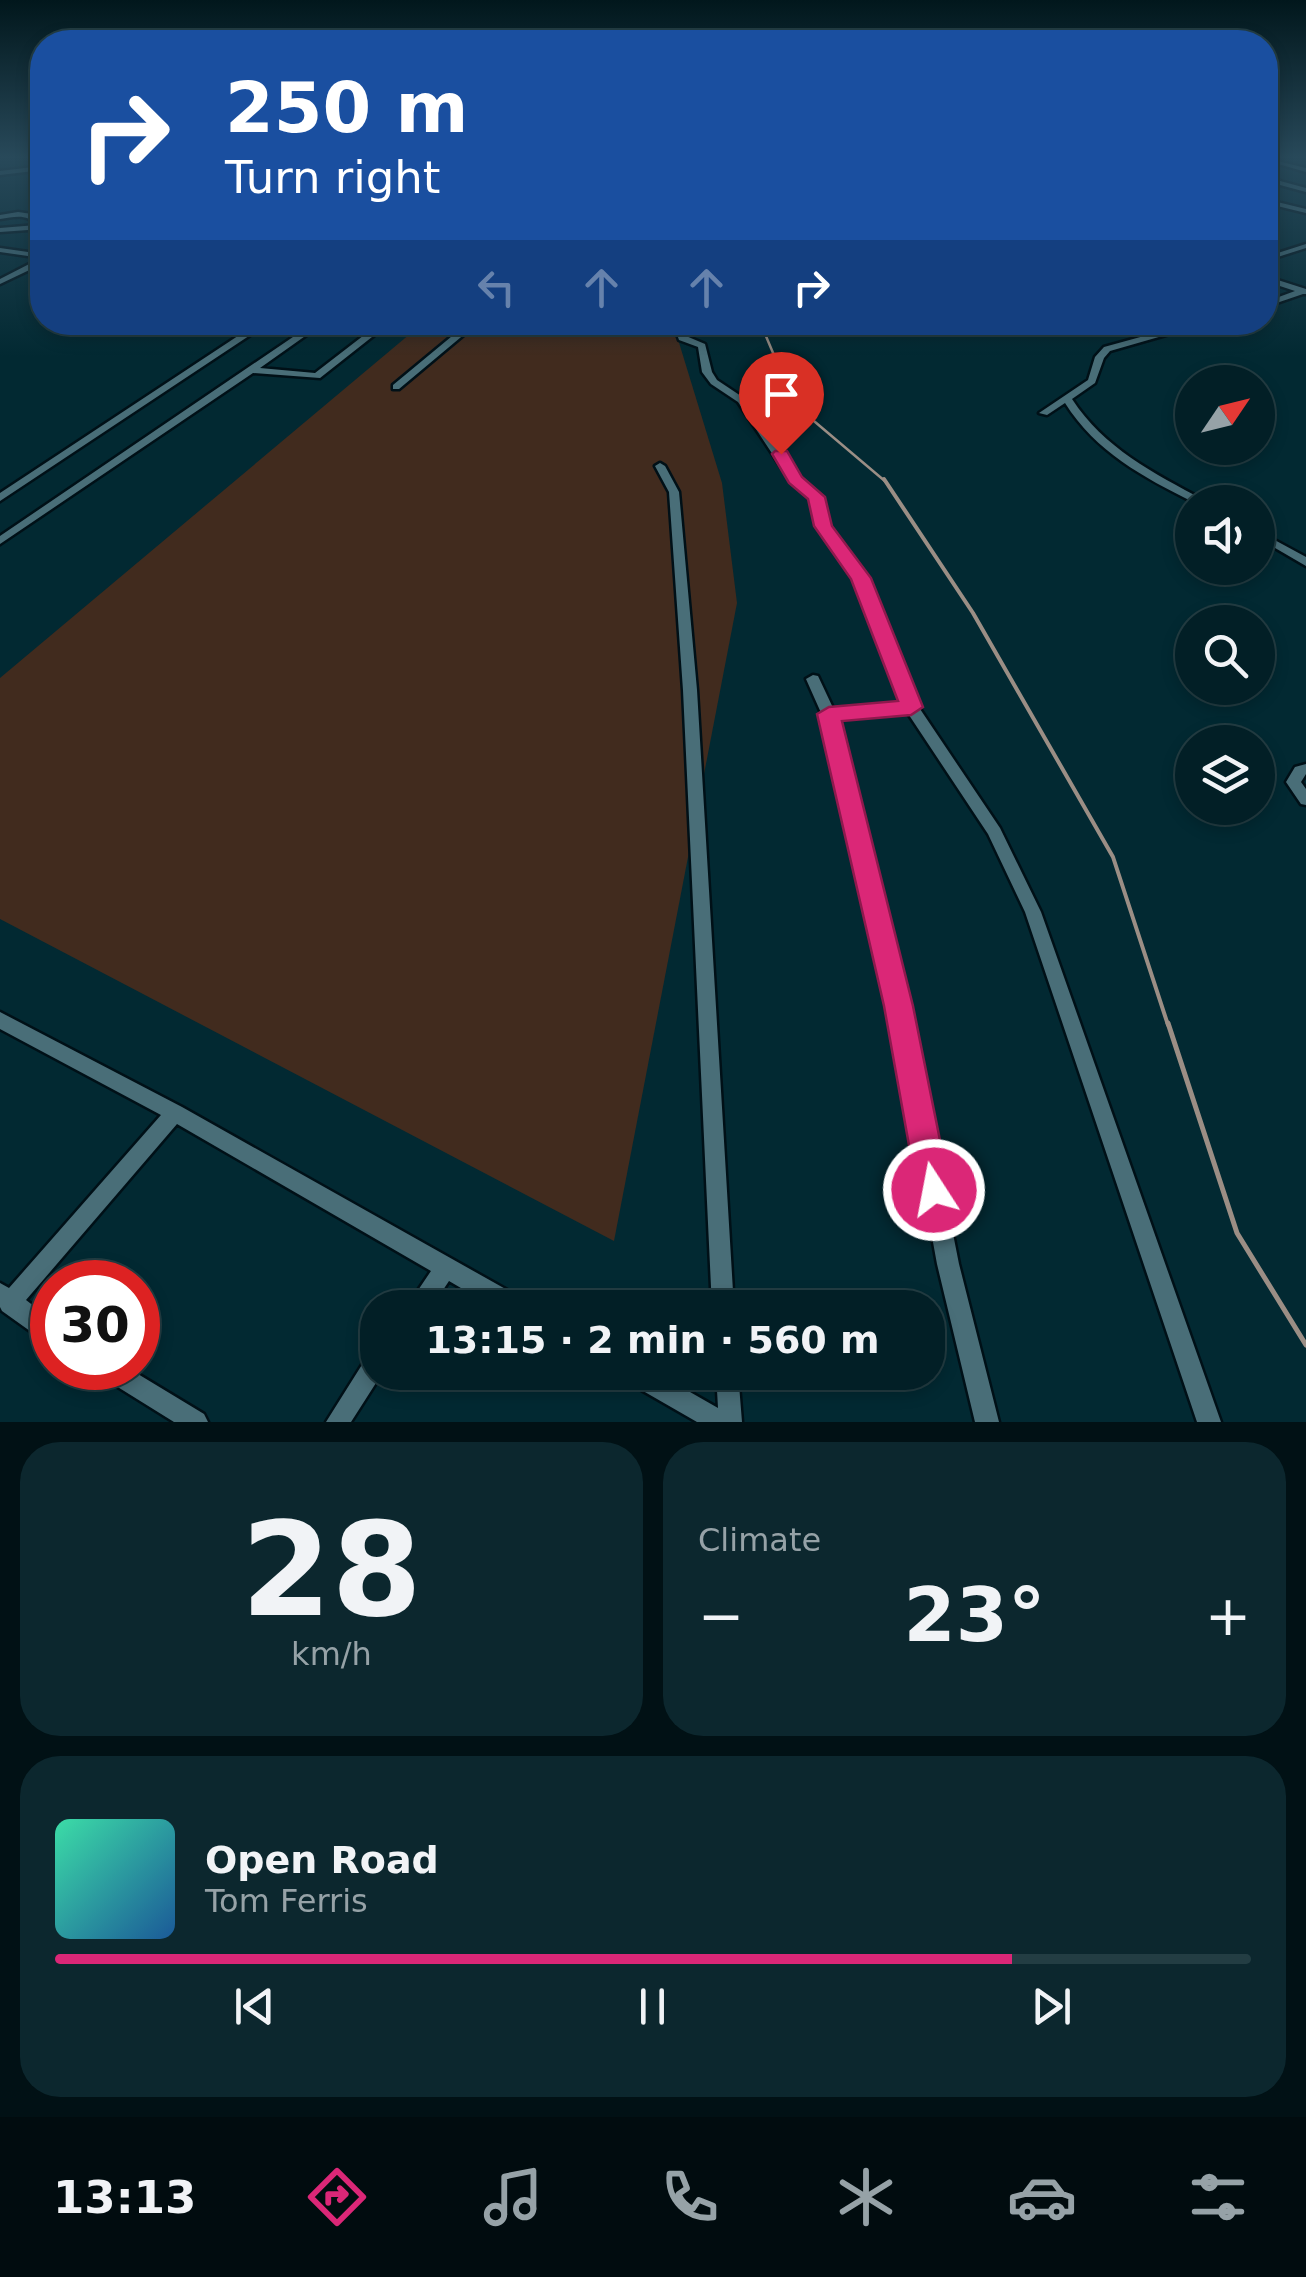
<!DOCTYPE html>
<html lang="en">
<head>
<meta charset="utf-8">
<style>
	:root { --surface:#021f26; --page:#0c272e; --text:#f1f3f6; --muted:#96a2a7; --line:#233d43; --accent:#db2777 }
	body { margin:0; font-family:"DejaVu Sans",sans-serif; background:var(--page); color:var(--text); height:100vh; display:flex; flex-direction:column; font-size:38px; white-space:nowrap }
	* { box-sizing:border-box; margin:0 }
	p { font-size:32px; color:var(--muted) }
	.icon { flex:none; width:55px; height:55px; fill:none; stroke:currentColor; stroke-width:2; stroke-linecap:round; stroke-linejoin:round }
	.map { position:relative; height:1422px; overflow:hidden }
	.panel { display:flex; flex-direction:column; gap:20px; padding:20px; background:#011115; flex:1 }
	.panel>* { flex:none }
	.banner { position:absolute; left:30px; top:30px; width:1248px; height:305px; border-radius:40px; box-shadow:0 5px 15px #0003,0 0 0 2px var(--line); background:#1a4fa0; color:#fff; overflow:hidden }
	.needle { width:65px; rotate:55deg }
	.tools { position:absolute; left:1175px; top:365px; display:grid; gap:20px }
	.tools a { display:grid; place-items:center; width:100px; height:100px; border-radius:50%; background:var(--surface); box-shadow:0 5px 15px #0003,0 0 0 2px var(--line); font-size:50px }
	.speed { position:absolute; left:30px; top:1260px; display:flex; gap:20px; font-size:50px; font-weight:700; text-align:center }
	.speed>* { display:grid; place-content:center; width:130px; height:130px; border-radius:50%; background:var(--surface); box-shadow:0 5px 15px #0003,0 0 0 2px var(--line); line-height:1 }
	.speed .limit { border:15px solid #d22; background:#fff; color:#111 }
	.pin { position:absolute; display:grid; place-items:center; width:85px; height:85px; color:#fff; margin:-102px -42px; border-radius:50% 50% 50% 0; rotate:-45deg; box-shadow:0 0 10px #0007 }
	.pin .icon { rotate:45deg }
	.me { position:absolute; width:110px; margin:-55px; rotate:349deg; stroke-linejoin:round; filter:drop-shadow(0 0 8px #0008) }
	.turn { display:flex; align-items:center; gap:35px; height:210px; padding:0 30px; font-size:45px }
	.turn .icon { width:130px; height:130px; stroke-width:2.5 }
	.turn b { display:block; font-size:70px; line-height:85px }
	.lanes { display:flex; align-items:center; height:95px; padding:0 30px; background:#0003; justify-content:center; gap:50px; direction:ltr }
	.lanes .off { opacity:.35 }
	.big { font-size:75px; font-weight:800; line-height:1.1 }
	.panel .tile { flex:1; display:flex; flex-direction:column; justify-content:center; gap:15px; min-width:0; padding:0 35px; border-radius:40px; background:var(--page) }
	.panel .dial { align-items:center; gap:0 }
	.dial b { font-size:130px; line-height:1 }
	.song { display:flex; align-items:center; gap:30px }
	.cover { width:120px; height:120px; border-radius:15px; background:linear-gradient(135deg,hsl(160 70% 55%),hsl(210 70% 35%)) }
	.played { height:10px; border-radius:5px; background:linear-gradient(90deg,var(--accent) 80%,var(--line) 80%) }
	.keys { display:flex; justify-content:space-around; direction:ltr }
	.heat { display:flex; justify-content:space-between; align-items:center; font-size:55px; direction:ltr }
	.panel .tiles { flex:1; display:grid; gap:20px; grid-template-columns:1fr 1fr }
	.tile:last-child { grid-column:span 2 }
	.trip { position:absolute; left:360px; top:1290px; width:585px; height:100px; border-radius:40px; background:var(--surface); box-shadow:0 5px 15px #0003,0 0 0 2px var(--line); font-weight:800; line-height:100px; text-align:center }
	.tabs { display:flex; height:160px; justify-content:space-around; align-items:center; background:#010c0f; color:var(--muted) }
	.tabs .icon { width:70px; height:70px }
	.tabs .active { color:var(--accent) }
	.tabs b { font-size:45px; color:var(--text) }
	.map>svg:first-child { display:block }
</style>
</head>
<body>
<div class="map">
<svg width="1306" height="1422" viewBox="0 0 1306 1422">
	<rect width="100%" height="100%" fill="#022932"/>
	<path fill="#412b1e" d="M 423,323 L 673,323 L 722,483 L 737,603 L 614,1241 L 0,919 L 0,678 Z"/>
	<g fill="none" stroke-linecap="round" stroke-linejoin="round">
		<path stroke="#9b8e85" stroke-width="2.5" d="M 760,322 L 795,405 L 886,482"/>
		<path stroke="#9b8e85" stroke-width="4" d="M 884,479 L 973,613 L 1113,857 L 1168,1025"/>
		<path stroke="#9b8e85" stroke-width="5" d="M 1168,1023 L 1237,1233 L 1306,1345"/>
		<g stroke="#001017" stroke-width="5">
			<path id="minor" d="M 1265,158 L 1306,168 L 1306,172 L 1265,160 Z
				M 42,166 L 42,170 L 0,175 L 0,171 Z
				M 1265,177 L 1306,188 L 1306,192 L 1265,181 Z
				M 1265,199 L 1306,209 L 1306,213 L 1265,203 Z
				M 18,212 L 32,214 L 42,222 L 42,229 L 0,232 L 0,228 L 37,225 C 27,213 14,217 0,219 L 0,215 Z
				M 1306,244 L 1306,248 L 1265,261 L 1265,257 Z
				M 0,248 L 42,254 L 42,258 L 0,252 Z
				M 39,259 L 42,259 L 42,264 L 0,284 L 0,279 Z
				M 1265,276 L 1306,289 L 1306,294 L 1303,294 L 1265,307 L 1265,302 L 1295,291 L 1265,281 Z
				M 259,322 L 270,322 L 0,501 L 0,493 Z
				M 315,322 L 325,322 L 260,368 L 315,373 L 381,322 L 391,322 L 320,378 L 253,373 L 0,544 L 0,536 Z
				M 469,322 L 479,322 L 399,389 L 393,389 L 393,385 Z
				M 673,322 L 681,322 L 686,336 L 705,344 L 712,372 L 717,380 L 744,398 L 799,478 L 821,497 L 829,526 L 867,578 L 918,706 L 1000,828 L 1041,912 L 1221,1422 L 1197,1422 L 1025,912 L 988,834 L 907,712 L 837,719 L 908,1006 L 959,1264 L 999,1422 L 975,1422 L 937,1264 L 890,1006 L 822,715 L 806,679 L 813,675 L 818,676 L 834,710 L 903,703 L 855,578 L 817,526 L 811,498 L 791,482 L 738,402 L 711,384 L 702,372 L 698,347 L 679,340 Z
				M 1195,322 L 1211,322 L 1110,351 L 1104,358 L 1095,383 L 1072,399 C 1104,448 1153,473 1204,500 L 1205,502 L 1193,502 C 1143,477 1096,452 1065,403 L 1047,415 L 1039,413 L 1088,380 L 1095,357 L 1104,347 Z
				M 660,463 L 665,466 L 679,492 L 697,690 L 734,1308 L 712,1308 L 683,690 L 669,492 L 655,466 Z
				M 1258,531 L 1306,557 L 1306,566 L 1258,538 Z
				M 1306,764 L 1306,774 L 1301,782 L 1306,789 L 1306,805 L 1301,804 L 1286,782 L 1295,767 Z
				M 0,1012 L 182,1107 L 525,1300 L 528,1308 L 495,1308 L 449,1281 L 431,1308 L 406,1308 L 431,1271 L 177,1124 L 26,1300 L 52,1320 L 52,1344 L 44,1341 L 2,1311 L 0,1307 L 0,1283 L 9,1288 L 161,1115 L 0,1029 Z
				M 378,1349 L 378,1372 L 383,1372 L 351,1422 L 326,1422 L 370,1352 Z
				M 97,1368 L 128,1368 L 204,1414 L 208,1422 L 174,1422 L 100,1376 Z
				M 621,1372 L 655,1372 L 718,1408 L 716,1372 L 738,1372 L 742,1422 L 697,1422 L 624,1380 Z"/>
		</g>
		<use href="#minor" fill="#496e78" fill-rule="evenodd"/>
	</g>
	<linearGradient id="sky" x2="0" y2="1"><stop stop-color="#01171c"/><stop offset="0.44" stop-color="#28495a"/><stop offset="1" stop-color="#28495a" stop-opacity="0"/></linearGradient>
	<rect width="1306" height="357" fill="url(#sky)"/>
	<path fill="#db2777" stroke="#8e194d" stroke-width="2.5" d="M 775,451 L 787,451 L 802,477 L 825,497 L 832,526 L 871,578 L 923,707 L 911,715 L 842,721 L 913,1006 L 950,1190 L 946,1202 L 934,1207 L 922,1202 L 917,1190 L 884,1006 L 817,714 L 829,707 L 898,701 L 851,579 L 814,526 L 808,499 L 789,483 L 772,454 Z"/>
</svg>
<div class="tools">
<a><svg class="needle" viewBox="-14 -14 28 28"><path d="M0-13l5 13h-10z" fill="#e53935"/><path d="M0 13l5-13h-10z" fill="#96a2a7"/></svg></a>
<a><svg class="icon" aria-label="sound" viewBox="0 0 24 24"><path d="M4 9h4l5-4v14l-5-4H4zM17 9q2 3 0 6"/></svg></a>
<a><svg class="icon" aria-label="search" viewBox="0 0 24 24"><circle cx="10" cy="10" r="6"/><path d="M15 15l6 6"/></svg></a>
<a><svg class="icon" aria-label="layers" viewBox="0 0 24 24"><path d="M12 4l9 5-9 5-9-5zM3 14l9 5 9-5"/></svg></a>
</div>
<div class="speed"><div class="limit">30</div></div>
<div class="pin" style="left:781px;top:454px;background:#d93025"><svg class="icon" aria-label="arrive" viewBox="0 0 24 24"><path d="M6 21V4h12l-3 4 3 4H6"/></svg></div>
<svg class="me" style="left:934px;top:1190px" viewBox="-20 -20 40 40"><circle r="17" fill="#db2777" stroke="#fff" stroke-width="3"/><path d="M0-11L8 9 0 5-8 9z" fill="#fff"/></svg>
<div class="trip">13:15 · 2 min · 560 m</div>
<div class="banner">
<div class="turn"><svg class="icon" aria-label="right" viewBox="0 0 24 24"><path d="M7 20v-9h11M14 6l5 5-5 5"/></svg><div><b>250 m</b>Turn right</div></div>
<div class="lanes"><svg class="icon off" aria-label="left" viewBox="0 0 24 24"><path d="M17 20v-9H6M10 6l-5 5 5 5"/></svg><svg class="icon off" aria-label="ahead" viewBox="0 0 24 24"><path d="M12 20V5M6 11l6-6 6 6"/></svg><svg class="icon off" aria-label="ahead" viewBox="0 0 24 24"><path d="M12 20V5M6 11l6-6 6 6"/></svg><svg class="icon" aria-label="right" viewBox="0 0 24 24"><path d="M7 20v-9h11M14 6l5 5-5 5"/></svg></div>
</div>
</div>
<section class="panel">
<div class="tiles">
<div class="tile dial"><b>28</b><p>km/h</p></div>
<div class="tile"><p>Climate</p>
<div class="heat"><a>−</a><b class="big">23°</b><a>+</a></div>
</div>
<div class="tile">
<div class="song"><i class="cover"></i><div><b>Open Road</b><p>Tom Ferris</p></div></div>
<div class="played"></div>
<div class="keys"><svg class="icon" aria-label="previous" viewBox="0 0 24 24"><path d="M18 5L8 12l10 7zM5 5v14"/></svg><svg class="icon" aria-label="pause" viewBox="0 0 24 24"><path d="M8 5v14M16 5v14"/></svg><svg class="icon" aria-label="next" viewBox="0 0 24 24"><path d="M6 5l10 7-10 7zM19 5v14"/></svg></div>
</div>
</div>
</section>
<nav class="tabs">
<b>13:13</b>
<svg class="icon active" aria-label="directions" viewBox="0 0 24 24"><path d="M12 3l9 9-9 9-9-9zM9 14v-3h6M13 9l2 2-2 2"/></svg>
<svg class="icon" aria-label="music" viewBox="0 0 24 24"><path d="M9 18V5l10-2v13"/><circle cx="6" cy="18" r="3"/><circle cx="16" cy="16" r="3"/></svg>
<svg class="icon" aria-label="phone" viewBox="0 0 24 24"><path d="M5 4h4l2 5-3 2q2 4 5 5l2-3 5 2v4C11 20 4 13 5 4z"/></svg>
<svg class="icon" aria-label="climate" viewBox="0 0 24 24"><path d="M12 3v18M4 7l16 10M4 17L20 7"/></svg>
<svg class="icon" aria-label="car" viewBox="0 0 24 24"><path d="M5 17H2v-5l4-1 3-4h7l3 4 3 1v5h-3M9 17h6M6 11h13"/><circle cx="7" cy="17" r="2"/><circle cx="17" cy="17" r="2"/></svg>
<svg class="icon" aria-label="filters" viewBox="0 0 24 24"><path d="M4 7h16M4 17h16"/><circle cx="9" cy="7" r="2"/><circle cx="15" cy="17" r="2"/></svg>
</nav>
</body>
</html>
